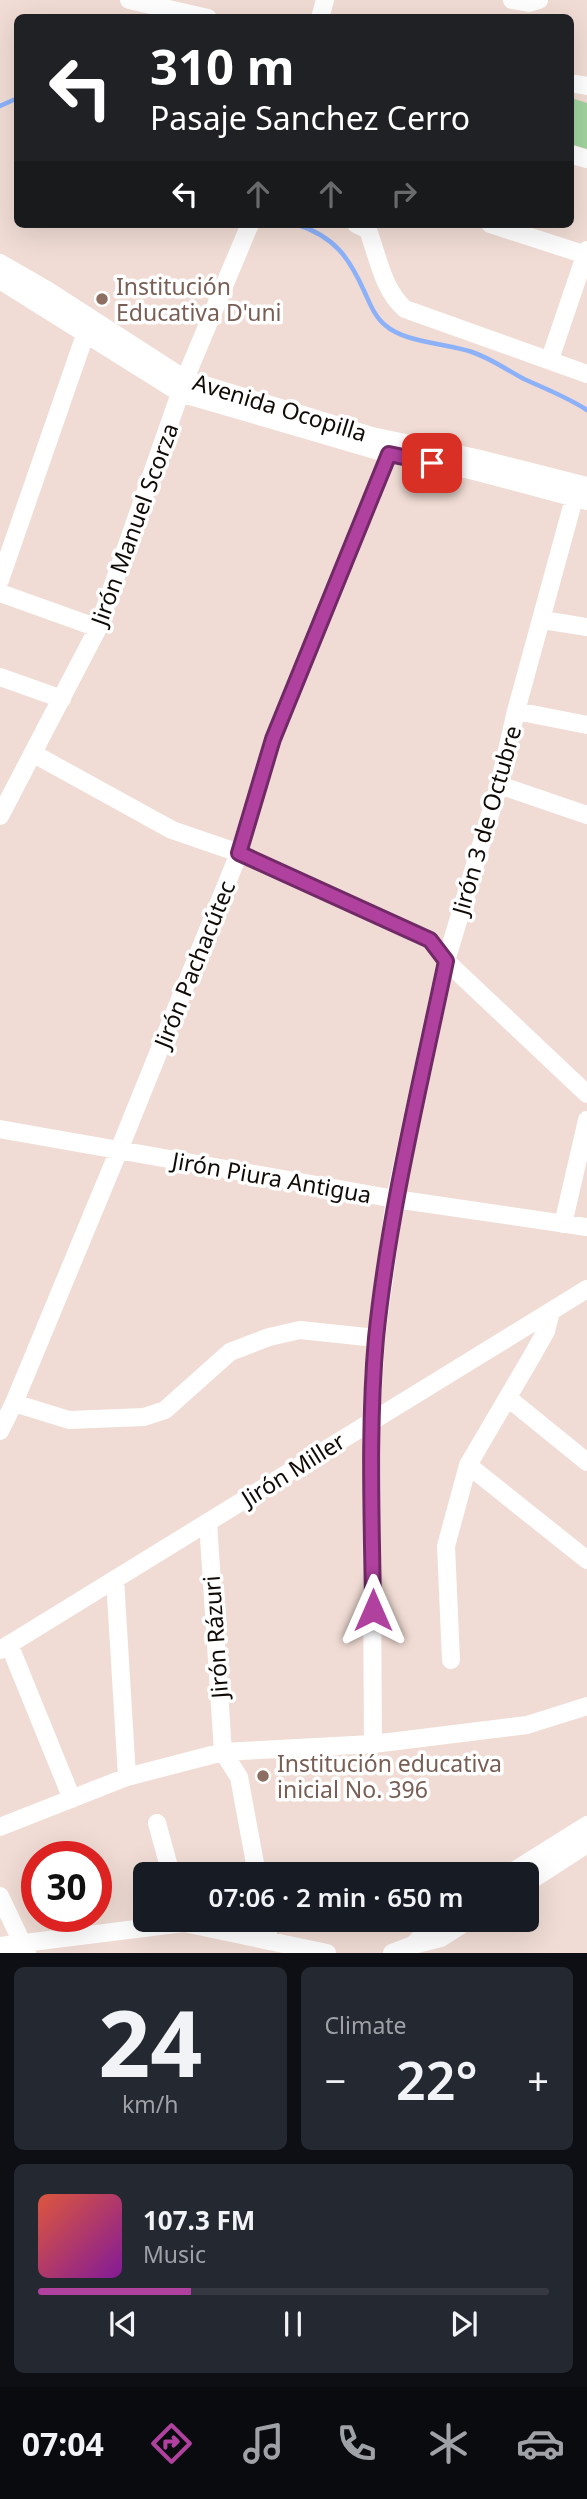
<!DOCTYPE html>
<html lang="en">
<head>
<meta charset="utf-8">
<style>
	:root { --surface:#171b24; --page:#242831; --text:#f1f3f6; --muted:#9ea1a6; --line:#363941; --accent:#b0419f }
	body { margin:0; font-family:"Noto Sans",sans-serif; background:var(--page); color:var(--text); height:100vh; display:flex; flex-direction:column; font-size:26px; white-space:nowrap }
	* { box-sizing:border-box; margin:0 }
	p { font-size:23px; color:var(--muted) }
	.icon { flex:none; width:38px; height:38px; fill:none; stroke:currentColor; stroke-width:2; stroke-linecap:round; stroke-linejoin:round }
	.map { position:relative; height:1953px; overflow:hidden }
	.details { display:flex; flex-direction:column; gap:14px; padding:14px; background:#0d0f14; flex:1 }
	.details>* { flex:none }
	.banner { position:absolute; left:14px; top:14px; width:560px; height:214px; border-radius:10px; box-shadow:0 7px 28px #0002; background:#202124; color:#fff; overflow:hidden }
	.speed { position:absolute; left:21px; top:1841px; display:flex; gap:14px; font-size:35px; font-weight:700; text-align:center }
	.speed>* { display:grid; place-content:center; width:91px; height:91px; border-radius:50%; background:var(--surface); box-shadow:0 7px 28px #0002; line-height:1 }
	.speed .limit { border:10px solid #d22; background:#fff; color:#111 }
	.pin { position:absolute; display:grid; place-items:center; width:60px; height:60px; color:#fff; margin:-30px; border-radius:14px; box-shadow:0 4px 10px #0006 }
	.me { position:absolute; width:77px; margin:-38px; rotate:0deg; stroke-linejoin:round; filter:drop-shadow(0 0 5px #0008) }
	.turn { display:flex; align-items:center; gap:24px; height:147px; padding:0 21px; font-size:32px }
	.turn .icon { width:91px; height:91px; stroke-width:2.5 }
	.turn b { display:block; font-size:49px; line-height:60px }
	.lanes { display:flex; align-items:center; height:66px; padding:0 21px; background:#0003; justify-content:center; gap:35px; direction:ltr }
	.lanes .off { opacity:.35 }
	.big { font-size:52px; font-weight:600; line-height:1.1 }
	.details .widget { flex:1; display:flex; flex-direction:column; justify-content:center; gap:10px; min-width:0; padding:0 24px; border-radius:10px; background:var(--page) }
	.details .dial { align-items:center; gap:0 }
	.dial b { font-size:91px; line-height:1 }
	.song { display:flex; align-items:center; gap:21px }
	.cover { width:84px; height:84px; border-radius:10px; background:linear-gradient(135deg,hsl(10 70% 55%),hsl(290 70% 35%)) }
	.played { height:7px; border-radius:4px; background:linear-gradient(90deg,var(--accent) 30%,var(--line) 30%) }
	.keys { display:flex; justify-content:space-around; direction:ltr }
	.heat { display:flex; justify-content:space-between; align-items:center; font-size:38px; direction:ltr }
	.details .tiles { flex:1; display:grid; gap:14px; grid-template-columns:1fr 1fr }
	.widget:last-child { grid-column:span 2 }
	.trip { position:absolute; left:133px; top:1862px; width:406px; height:70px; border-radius:10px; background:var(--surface); box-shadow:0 7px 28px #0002; font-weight:600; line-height:70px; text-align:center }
	.tab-bar { display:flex; height:112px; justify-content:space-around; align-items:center; background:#090b0e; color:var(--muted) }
	.tab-bar .icon { width:49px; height:49px }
	.tab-bar .selected { color:var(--accent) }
	.tab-bar b { font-size:32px; color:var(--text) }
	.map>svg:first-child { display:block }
</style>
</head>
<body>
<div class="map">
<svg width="587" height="1953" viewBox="0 0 587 1953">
	<rect width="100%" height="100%" fill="#f0dcd4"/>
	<path fill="#a1d39e" d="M 571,98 L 587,103 L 587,149 L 571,144 Z"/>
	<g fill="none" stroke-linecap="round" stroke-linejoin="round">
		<path stroke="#8cb1f9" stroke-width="4.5" d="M 0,106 L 18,98
			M 296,224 C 335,237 349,257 365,293 C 370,304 375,317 385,325 C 405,343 446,343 472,352 C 490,358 507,370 524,379 C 546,389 567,397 587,410"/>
		<path stroke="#fff" stroke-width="18" d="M 129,0 L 208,18
			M 512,0 L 529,3 L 539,0
			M 320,18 L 325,0
			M 570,83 L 587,86
			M 570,154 L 587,159
			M 356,224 L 368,230 C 378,257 383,290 405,309 L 587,374
			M 490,224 L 586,255
			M 0,263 L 47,290 L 185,379 L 372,436 L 476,458 L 587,486
			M 0,280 L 180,393 L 389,454 L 474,471 L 587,501
			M 550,359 L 587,250
			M 0,580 L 85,335
			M 0,593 L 98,628
			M 543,620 L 587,627
			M 0,677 L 62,699
			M 516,711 L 587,725
			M 34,754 L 172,830 L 239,853 L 430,940 L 446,961 L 587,1094
			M 499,785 L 587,815
			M 0,816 L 98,628 L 185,379 L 250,224
			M 0,1129 L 395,1199 L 587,1227
			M 563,1224 L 587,1120
			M 508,1398 L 587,1462
			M 14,1403 L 69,1420 L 144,1417 L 165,1410 L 230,1352 L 269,1337 L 300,1330 L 376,1338
			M 0,1431 L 14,1403 L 119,1150 L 239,853 L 273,739 L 389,454
			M 468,1465 L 587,1560
			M 208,1522 L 223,1752 L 239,1777 L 257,1874
			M 115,1579 L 127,1777
			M 9,1644 L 72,1799
			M 0,1650 L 587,1289
			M 451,1660 L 446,1546 L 468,1465 L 532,1356 L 546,1331 L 551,1311
			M 373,1744 L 371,1421 L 376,1338 L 395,1199 L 446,961 L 499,785 L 516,711 L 578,484
			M 157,1823 L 171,1874
			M 0,1827 L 127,1777 L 223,1752 L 373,1744 L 527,1725 L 587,1706
			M 509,1874 L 587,1825
			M 527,1883 L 587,1844
			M 0,1896 L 27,1953
			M 265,1920 L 269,1939
			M 0,1946 L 184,1923 L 327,1953
			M 412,1946 L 437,1920
			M 392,1953 L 413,1945 L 441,1938 L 469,1920"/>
	</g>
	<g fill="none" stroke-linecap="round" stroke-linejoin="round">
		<g stroke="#722a67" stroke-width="18">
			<path id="route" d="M 373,1610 C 372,1519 368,1428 376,1338 C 389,1211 420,1086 446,961 L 430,940 L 239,853 L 273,739 L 389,454 L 432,463"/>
		</g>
		<use href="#route" stroke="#b0419f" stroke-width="12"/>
	</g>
	<g fill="#8d6e63" stroke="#fff" stroke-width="2.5">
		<circle cx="102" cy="299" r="7"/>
		<circle cx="263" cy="1776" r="7"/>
	</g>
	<g text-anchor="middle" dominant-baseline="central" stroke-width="7" stroke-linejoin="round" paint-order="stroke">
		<g font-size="23" fill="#785e54" stroke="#fff" text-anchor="start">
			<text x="116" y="286">Institución<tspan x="116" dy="26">Educativa D'uni</tspan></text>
			<text x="277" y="1763">Institución educativa<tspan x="277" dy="26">inicial No. 396</tspan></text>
		</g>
		<g font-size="23" fill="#110b08" stroke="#fff">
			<text transform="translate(280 407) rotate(17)">Avenida Ocopilla</text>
			<text transform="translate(134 524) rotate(-70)">Jirón Manuel Scorza</text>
			<text transform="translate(486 820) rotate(-74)">Jirón 3 de Octubre</text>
			<text transform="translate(194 964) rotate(-68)">Jirón Pachacútec</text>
			<text transform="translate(272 1177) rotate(10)">Jirón Piura Antigua</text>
			<text transform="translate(293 1469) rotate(-32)">Jirón Miller</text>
			<text transform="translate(215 1637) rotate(-94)">Jirón Rázuri</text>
		</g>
	</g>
</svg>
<div class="speed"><div class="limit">30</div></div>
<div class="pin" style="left:432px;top:463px;background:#d93025"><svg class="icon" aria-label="arrive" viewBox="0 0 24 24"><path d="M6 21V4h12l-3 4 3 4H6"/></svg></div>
<svg class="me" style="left:373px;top:1610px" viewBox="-20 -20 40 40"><path d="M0-17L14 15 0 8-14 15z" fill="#b0419f" stroke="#fff" stroke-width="4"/></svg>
<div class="trip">07:06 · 2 min · 650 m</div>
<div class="banner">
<div class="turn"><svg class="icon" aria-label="left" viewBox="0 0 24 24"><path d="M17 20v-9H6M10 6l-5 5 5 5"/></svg><div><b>310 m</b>Pasaje Sanchez Cerro</div></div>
<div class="lanes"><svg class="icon" aria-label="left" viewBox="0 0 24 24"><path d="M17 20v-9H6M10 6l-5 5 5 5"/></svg><svg class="icon off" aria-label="ahead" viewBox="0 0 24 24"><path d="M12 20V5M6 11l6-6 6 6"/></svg><svg class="icon off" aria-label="ahead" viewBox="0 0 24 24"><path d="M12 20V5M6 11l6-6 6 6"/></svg><svg class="icon off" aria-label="right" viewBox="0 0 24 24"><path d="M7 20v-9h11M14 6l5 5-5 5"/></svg></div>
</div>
</div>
<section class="details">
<div class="tiles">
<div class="widget dial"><b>24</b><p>km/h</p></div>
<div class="widget"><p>Climate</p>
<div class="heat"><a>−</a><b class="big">22°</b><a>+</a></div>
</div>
<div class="widget">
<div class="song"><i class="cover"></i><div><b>107.3 FM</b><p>Music</p></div></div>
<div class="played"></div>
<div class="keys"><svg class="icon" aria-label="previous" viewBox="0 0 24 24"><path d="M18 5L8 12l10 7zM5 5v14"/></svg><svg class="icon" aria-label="pause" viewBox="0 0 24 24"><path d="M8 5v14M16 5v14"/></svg><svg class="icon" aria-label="next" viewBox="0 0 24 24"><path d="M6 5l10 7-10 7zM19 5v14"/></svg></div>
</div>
</div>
</section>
<nav class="tab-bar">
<b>07:04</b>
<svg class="icon selected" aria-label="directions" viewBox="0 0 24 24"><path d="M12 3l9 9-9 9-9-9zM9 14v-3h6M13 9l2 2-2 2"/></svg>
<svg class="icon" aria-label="music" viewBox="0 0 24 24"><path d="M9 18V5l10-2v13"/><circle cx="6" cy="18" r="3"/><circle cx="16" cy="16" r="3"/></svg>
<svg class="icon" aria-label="phone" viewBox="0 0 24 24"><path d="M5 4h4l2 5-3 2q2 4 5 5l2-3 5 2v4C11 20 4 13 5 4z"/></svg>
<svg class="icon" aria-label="climate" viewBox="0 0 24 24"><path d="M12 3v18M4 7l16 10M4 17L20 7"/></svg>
<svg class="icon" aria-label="car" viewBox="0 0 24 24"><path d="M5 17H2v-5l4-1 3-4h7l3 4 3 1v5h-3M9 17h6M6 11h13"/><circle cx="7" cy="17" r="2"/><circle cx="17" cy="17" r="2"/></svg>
</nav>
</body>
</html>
